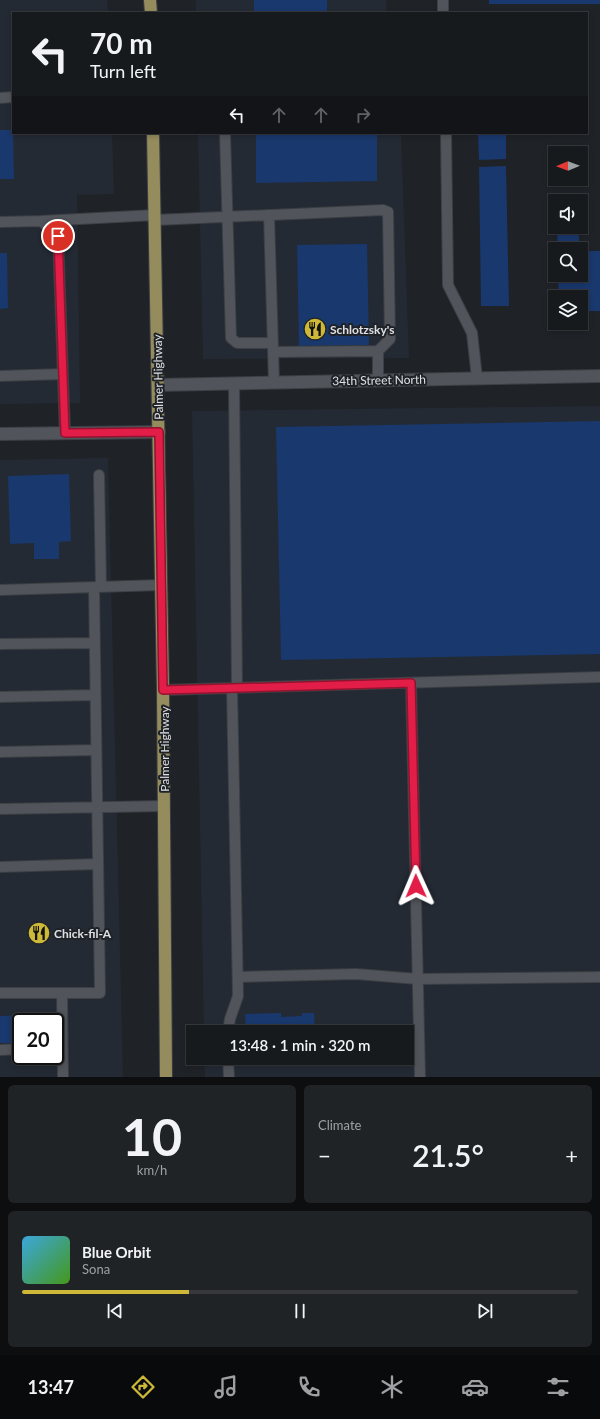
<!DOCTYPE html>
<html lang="en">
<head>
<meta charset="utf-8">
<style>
	:root { --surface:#171a1d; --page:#202326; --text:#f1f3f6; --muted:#9ea1a4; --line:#36383b; --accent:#ceb837 }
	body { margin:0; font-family:Lato,sans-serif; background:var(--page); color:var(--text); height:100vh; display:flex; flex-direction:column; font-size:15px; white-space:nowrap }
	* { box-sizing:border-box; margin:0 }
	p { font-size:13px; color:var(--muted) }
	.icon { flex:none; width:22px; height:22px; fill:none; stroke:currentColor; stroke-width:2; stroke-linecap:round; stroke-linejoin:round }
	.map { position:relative; height:1077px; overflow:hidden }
	.drawer { display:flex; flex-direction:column; gap:8px; padding:8px; background:#0d0e10; flex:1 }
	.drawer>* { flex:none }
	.hud { position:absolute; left:12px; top:12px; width:576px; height:122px; border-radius:0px; box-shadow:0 2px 6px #0003,0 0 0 1px var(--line); background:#171a1d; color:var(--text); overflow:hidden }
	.needle { width:26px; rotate:269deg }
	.controls { position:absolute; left:548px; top:146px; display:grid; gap:8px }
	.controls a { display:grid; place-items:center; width:40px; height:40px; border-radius:0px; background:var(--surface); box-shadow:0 2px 6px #0003,0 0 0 1px var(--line); font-size:20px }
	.speed { position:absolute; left:12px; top:1013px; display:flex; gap:8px; font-size:20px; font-weight:700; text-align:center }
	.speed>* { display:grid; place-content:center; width:52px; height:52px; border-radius:50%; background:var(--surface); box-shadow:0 2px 6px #0003,0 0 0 1px var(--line); line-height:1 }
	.speed .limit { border:2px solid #111; border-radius:6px; background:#fff; color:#111 }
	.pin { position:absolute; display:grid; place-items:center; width:34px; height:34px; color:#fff; margin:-17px; border:2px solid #fff; border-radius:50%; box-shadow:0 1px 4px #0007 }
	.me { position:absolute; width:44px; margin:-22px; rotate:359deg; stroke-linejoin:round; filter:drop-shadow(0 0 3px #0008) }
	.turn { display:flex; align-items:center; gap:14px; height:84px; padding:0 12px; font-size:18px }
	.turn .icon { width:52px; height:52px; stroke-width:2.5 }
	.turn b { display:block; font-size:28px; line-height:34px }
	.lanes { display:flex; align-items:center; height:38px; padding:0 12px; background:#0003; justify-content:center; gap:20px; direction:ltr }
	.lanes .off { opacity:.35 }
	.big { font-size:30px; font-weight:600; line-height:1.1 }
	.drawer .card { flex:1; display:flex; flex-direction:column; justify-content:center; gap:6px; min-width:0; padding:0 14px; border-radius:6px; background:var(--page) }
	.drawer .dial { align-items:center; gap:0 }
	.dial b { font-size:52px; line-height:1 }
	.song { display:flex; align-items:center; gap:12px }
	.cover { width:48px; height:48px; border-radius:6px; background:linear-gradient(135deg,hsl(200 70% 55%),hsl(100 70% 35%)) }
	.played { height:4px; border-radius:2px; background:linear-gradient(90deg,var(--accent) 30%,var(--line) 30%) }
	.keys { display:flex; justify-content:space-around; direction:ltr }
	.heat { display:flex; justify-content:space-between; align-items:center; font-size:22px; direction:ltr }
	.drawer .tiles { flex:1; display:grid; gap:8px; grid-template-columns:1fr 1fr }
	.card:last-child { grid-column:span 2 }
	.trip { position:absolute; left:186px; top:1025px; width:228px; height:40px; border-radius:0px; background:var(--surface); box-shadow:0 2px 6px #0003,0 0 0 1px var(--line); font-weight:600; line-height:40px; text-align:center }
	.tab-bar { display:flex; height:64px; justify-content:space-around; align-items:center; background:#090a0c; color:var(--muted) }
	.tab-bar .icon { width:28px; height:28px }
	.tab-bar .on { color:var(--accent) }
	.tab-bar b { font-size:18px; color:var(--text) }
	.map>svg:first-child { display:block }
</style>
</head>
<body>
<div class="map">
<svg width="600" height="1077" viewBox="0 0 600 1077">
	<rect width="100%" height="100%" fill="#1f2227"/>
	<path fill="#242a34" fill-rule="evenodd" d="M 0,0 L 107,0 L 108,13 L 13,13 L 13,133 L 112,133 L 114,194 L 77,195 L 80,403 L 0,404 Z
		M 196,0 L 386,0 L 386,13 L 196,13 Z
		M 198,133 L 401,133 L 409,358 L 203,359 Z
		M 600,406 L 600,1077 L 205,1077 L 204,1058 L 407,1058 L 407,1032 L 204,1032 L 192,411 Z
		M 108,458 L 123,1077 L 0,1077 L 0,460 ZM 21,1022 L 55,1022 L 55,1056 L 21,1056 Z"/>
	<path fill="#19386d" d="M 254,0 L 327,0 L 327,13 L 254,13 Z
		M 489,0 L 600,0 L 600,4 L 489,4 Z
		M 0,130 L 13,130 L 14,179 L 0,179 Z
		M 256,133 L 377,133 L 377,181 L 256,183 Z
		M 478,133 L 506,133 L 506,159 L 479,160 Z
		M 506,166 L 509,306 L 481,306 L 479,167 Z
		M 579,229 L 579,249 L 558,249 L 557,230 Z
		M 367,244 L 369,345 L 299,346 L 297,245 Z
		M 581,251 L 600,251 L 600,311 L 581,311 L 581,297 L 559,297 L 558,275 L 581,275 Z
		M 0,253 L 7,253 L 8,308 L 0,309 Z
		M 600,421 L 600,654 L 281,660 L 276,427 Z
		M 69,474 L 71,541 L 59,542 L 59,559 L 34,559 L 34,543 L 10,544 L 8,476 Z
		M 281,1013 L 281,1017 L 302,1016 L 302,1013 L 314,1013 L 315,1032 L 246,1032 L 245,1014 Z
		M 24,1015 L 24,1022 L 21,1022 L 21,1043 L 0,1043 L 0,1016 Z"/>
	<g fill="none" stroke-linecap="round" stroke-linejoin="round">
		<g stroke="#3c3f43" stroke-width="12">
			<path id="lane" d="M 443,0 L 443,13
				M 0,98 L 13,97
				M 225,133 L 231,338 L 237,343 L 272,343
				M 446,133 L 448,285 L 472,333 L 477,378
				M 269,215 L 274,382
				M 155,220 L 383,210 L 388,212 L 390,339 L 378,351 L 378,380
				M 41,221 L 155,215
				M 0,222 L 41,221 L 58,236 L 65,433
				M 273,352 L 378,351
				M 0,376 L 63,374
				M 234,383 L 237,688
				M 99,475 L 101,587
				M 0,590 L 161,585
				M 0,644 L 95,643
				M 411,683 L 420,1077
				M 163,690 L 600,677
				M 0,697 L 95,695
				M 0,752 L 96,750
				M 0,809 L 164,806
				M 0,867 L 98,864
				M 238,977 L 356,974 L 418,979 L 600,977
				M 0,993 L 100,993 L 94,587
				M 62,993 L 63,1077
				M 228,1032 L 230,1019 L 238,996 L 232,688
				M 0,1050 L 21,1049
				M 228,1058 L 229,1077"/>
		</g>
		<g stroke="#3c3f43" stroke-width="14">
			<path id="street" d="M 158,385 L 600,376
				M 0,434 L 159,432"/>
		</g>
		<g stroke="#3c3f43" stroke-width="14">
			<path id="primary" d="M 150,0 L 151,13
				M 153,133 L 163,690 L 166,1077"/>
		</g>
		<use href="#lane" stroke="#51555b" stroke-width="10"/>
		<use href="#street" stroke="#51555b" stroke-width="12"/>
		<use href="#primary" stroke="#948c5c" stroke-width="12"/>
	</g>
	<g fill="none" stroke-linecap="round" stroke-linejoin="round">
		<g stroke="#92132f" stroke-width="10">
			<path id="route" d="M 58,236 L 65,433 L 159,432 L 163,690 L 411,683 L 416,886"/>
		</g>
		<use href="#route" stroke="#e11d48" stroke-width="7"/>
	</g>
	<defs>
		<g id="restaurant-disc" transform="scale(1.15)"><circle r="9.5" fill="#ceb837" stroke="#1f2227"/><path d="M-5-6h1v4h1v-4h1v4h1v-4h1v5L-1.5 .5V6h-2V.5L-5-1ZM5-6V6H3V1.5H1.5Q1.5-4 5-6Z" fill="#111"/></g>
	</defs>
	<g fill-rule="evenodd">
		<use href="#restaurant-disc" x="315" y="329"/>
		<use href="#restaurant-disc" x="39" y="933"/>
	</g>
	<g text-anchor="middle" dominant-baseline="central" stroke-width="4" stroke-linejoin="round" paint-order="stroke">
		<g font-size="12" font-weight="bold" fill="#dee0e4" stroke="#1f2227" text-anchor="start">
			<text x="330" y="329">Schlotzsky's</text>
			<text x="54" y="933">Chick-fil-A</text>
		</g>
		<g font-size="12" fill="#dee0e4" stroke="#1f2227">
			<text transform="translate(158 377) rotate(-91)">Palmer Highway</text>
			<text transform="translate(379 380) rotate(-1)">34th Street North</text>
			<text transform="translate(164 749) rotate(-90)">Palmer Highway</text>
		</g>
	</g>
</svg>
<div class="controls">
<a><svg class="needle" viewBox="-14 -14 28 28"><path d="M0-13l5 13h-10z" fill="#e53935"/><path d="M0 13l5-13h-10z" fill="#9ea1a4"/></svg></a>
<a><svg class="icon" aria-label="sound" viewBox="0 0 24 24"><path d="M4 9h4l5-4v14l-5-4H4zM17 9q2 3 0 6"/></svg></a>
<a><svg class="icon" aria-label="search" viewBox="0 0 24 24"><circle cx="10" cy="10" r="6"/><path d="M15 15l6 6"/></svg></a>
<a><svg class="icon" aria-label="layers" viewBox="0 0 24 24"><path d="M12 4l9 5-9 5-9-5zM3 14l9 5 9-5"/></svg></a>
</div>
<div class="speed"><div class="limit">20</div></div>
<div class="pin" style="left:58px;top:236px;background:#d93025"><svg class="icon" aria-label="arrive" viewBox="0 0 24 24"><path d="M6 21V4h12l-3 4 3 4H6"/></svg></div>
<svg class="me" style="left:416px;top:886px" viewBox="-20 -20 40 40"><path d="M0-17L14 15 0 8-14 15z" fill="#e11d48" stroke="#fff" stroke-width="4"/></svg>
<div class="trip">13:48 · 1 min · 320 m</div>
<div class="hud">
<div class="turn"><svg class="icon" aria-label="left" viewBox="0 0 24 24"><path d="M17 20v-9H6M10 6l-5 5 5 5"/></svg><div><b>70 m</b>Turn left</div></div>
<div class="lanes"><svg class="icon" aria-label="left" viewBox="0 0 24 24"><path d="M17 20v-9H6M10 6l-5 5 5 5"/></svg><svg class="icon off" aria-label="ahead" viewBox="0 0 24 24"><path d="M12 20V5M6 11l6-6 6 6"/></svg><svg class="icon off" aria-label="ahead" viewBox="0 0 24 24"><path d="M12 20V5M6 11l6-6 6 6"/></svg><svg class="icon off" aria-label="right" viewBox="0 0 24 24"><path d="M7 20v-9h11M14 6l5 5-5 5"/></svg></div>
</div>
</div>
<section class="drawer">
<div class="tiles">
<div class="card dial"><b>10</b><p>km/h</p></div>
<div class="card"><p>Climate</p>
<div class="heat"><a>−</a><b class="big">21.5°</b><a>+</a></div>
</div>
<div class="card">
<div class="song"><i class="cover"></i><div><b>Blue Orbit</b><p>Sona</p></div></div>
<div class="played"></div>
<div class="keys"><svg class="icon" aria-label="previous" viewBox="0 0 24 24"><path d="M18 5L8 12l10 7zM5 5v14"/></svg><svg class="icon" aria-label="pause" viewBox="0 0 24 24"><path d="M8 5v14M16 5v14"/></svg><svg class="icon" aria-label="next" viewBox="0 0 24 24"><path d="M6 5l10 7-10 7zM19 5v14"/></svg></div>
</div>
</div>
</section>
<nav class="tab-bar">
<b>13:47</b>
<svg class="icon on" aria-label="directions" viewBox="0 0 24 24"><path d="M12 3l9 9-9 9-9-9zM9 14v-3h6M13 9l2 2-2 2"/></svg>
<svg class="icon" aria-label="music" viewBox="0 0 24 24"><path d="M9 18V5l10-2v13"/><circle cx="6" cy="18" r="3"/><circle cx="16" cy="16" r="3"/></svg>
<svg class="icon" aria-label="phone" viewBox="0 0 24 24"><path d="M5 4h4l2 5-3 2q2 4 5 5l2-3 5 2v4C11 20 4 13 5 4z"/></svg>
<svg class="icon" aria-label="climate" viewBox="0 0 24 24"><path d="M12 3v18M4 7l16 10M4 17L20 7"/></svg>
<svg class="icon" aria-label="car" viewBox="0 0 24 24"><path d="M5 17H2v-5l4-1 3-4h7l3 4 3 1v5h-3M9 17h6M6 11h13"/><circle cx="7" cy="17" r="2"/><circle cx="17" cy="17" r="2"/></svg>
<svg class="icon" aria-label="filters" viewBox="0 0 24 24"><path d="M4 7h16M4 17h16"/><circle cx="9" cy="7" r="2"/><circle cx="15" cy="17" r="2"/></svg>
</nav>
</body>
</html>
